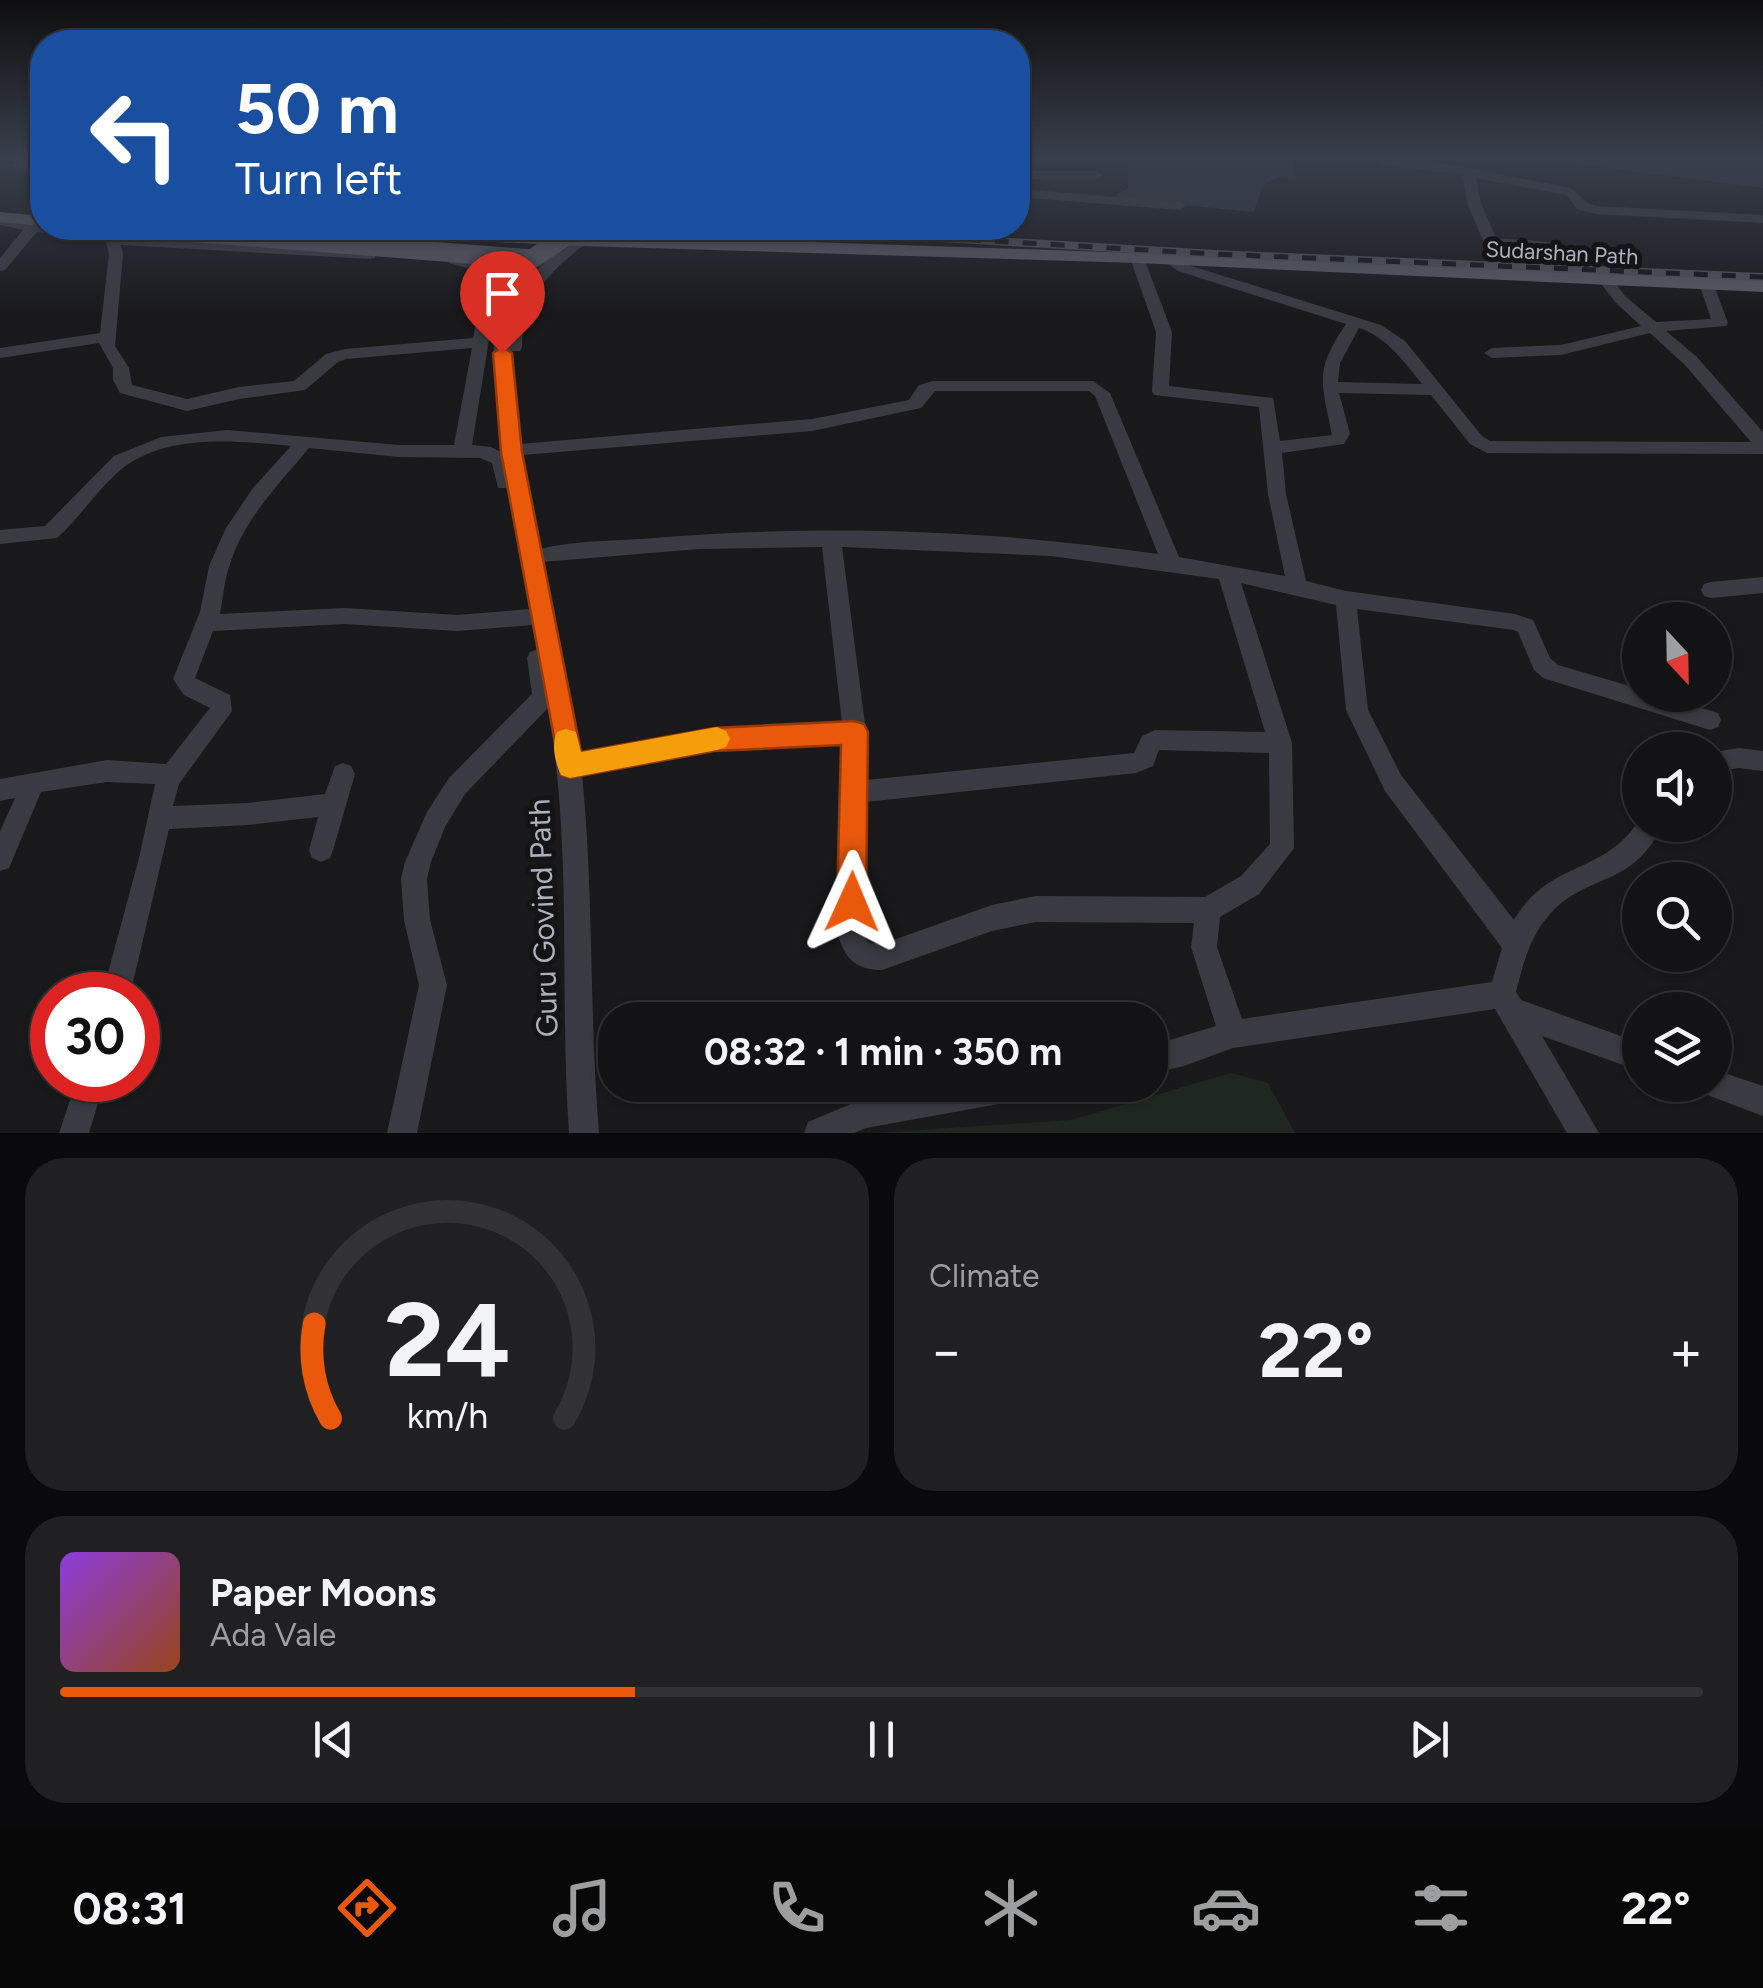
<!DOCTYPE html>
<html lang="en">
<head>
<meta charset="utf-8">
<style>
	:root { --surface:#131315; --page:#202022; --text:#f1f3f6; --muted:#9d9ea0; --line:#323234; --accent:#ea580c }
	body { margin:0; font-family:Figtree,sans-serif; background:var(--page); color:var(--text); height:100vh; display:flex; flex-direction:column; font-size:38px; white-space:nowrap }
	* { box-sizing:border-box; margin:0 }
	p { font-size:32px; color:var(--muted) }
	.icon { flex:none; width:55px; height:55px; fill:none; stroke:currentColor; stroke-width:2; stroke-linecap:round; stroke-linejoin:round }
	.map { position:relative; height:1133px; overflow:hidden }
	.side { display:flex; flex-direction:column; gap:25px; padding:25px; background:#0a0a0c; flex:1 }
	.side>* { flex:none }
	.guide { position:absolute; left:30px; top:30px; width:1000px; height:210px; border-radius:40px; box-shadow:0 2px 8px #0004,0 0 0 2px var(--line); background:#1a4fa0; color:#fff; overflow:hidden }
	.needle { width:65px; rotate:158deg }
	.fabs { position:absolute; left:1622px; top:602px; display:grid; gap:20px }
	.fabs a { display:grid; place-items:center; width:110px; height:110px; border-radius:50%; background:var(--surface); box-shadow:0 2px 8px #0004,0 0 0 2px var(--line); font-size:50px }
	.speed { position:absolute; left:30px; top:972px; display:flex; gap:20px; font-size:50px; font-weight:700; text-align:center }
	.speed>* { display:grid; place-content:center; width:130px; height:130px; border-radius:50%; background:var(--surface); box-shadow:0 2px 8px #0004,0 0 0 2px var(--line); line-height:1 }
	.speed .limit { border:15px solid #d22; background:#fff; color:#111 }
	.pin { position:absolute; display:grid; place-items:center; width:85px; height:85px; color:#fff; margin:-102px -42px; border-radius:50% 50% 50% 0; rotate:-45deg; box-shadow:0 0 10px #0007 }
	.pin .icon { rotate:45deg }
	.me { position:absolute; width:110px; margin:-55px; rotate:1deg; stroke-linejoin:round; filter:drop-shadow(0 0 8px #0008) }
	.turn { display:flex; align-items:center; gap:35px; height:210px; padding:0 40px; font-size:45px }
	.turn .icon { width:130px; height:130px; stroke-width:2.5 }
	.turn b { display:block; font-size:70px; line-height:85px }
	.big { font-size:75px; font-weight:700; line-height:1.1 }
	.side .tile { flex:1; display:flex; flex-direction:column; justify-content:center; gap:15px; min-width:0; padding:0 35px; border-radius:40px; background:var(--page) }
	.side .dial { align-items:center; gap:0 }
	.dial svg { height:260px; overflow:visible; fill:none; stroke:var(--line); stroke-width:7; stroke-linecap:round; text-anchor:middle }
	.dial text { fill:var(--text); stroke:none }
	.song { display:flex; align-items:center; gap:30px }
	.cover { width:120px; height:120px; border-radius:15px; background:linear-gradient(135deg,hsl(270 70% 55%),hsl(20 70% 35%)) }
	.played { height:10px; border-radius:5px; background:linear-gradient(90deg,var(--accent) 35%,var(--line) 35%) }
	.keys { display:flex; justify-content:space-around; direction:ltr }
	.heat { display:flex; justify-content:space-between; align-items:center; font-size:55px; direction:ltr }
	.side .tiles { flex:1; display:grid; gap:25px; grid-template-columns:1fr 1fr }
	.tile:last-child { grid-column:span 2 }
	.trip { position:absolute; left:598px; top:1002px; width:570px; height:100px; border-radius:40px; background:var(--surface); box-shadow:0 2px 8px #0004,0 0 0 2px var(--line); font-weight:700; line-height:100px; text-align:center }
	.menu { display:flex; height:160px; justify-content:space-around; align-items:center; background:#080808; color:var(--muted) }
	.menu .icon { width:70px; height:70px }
	.menu .active { color:var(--accent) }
	.menu b { font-size:45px; color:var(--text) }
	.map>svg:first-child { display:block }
</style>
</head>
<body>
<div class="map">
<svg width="1763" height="1133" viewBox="0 0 1763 1133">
	<rect width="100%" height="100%" fill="#19191c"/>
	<path fill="#1f2820" d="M 1231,1073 L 1268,1083 L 1295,1133 L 877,1133 L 1071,1120 Z"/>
	<path fill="#2e3942" d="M 1128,156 L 1294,156 L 1296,181 L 1277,177 L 1263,185 L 1254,212 L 1119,199 L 1115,196 L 1128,188 Z
		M 1515,156 L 1763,156 L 1763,188 Z"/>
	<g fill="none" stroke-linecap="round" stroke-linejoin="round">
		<path stroke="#36373c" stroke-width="15" stroke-dasharray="15 8" stroke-linecap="butt" d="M 1576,257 L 1584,269"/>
		<path fill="#3a3b42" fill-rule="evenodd" d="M 1370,156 L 1452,165 L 1571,188 L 1587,203 L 1597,206 L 1763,215 L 1763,223 L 1596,214 L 1577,209 L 1566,195 L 1476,178 L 1481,203 L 1496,238 C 1524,241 1561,238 1583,257 L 1576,261 L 1557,253 L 1485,245 L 1467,203 L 1463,175 L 1383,165 Z
			M 1018,171 L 1096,171 L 1103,175 L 1096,179 L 1018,179 Z
			M 1018,189 L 1179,202 L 1186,206 L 1179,210 L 1018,197 Z
			M 0,216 L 42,224 L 42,228 L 92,228 L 116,236 L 375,252 L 375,258 L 370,259 L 121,245 L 123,254 L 115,346 L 129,368 L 132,385 L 187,399 L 239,387 L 294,381 L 326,354 L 345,349 L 473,338 L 483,282 L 481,272 L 449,263 L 449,257 L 478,260 L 493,267 L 499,282 L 493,314 L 527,256 L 537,256 L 539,259 L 526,283 C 539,267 563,237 585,238 L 585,244 C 549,272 522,299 522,347 L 520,351 L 510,351 L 520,444 L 812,419 L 909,400 L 919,385 L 933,381 L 1093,381 L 1110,393 L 1179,557 L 1285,576 L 1268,494 L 1259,407 L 1154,395 L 1152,391 L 1156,332 L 1130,258 L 1132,255 L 1144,258 L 1172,332 L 1169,386 L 1273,398 L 1280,441 L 1332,435 C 1322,382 1313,373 1346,324 L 1178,271 L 1166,262 L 1166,256 L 1176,256 L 1188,265 L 1381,325 L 1405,341 L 1482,436 L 1490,441 L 1751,442 L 1685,365 L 1650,333 L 1561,355 L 1492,358 L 1484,353 L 1492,348 L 1561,345 L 1641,326 L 1615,302 L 1597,278 L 1599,275 L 1609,275 L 1625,296 L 1656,322 L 1711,319 L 1699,283 L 1707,278 L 1712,280 L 1728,323 L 1726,326 L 1666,331 L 1697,357 L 1763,432 L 1763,454 L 1487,453 L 1470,444 L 1431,395 L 1339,393 L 1350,434 L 1344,444 L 1282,453 L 1286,494 L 1306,581 L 1346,591 L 1515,614 L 1533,620 L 1550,658 L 1558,665 L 1640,689 L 1640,695 L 1659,695 L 1718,713 L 1721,720 L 1718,727 L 1710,730 L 1543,678 L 1534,670 L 1518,632 L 1514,630 L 1357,609 L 1368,710 L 1401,775 L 1514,920 C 1550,859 1604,876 1640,819 L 1640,825 L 1662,825 C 1634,888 1588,872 1550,914 C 1530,936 1523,964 1516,992 L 1521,1000 L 1640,1043 L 1640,1071 L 1542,1036 L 1599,1133 L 1567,1133 L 1495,1009 L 1233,1048 L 1184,1066 L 1150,1074 L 1150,1046 L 1216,1026 L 1191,947 L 1194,923 L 1036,922 L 992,931 L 882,970 C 858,970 847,961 839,939 L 843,743 L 714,749 L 582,774 C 594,894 589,1014 599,1133 L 569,1133 C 559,989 573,852 548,708 L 465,794 L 445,827 L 431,862 L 427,879 L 430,920 L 447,985 L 417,1133 L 387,1133 L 419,985 L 404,920 L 401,879 L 405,862 L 427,812 L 449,778 L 532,694 L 527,658 L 530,652 L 538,649 L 533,625 L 457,631 L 345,624 L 213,631 L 195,678 L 230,695 L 232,711 L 179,784 L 173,806 L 248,803 L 325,794 L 335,766 L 343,763 L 351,766 L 355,774 L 333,850 L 330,858 L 321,862 L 312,858 L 309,850 L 318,817 L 248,825 L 169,829 L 130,995 L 102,995 L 139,858 L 155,784 L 107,782 L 41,792 L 9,868 L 0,871 L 0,831 L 15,798 L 0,801 L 0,779 L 107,760 L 166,764 L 210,708 L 184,695 L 173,679 L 200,612 L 209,566 L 226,528 L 253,488 L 291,446 C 235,441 161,432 116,474 C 94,494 79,519 57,538 L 0,544 L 0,530 L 45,526 L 114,456 L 161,437 L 227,430 L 399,445 L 454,445 L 472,348 L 346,359 L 338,362 L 305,390 L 239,399 L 187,411 L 120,393 L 113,380 L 113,368 L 99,343 L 0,358 L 0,348 L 100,333 L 109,254 L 106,242 L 88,235 L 37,232 L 5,270 L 0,271 L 0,258 L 23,230 L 0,225 ZM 493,315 L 494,367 L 503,453 L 491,447 L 472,445 ZM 1359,328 C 1387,337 1404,362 1422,384 L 1338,382 L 1340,363 ZM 935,391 L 1089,391 L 1095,396 L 1158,554 C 994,530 820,524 654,538 C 617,541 576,540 540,549 L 522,455 L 812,431 L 921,408 ZM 309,448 L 399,457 L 480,458 L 492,463 L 498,488 L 509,488 L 531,609 L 457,615 L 345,608 L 220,614 C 223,599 224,582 229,567 C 243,520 279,484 309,448 ZM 822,547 L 842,723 L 714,729 L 579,754 L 542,562 L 699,549 ZM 842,547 L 1051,556 L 1219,579 L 1265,732 L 1155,730 L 1142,736 L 1134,753 L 866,780 L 866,732 ZM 1241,583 L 1336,605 L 1346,710 L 1385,791 L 1502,948 L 1492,982 L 1242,1019 L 1217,947 L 1220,917 L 1259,894 L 1294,848 L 1292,743 ZM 1159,750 L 1269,753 L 1270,844 L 1241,876 L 1205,897 L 1036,896 L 992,905 L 882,944 L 870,943 L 866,939 L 866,802 L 1136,773 L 1153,766 Z
			M 1763,577 L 1763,593 L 1711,598 L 1704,596 L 1701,590 L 1704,584 L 1711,582 Z
			M 1739,748 L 1763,751 L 1763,771 L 1739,768 L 1715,772 L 1715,752 Z
			M 1715,1070 L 1763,1086 L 1763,1116 L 1705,1094 L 1701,1085 L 1715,1085 Z
			M 77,1080 L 105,1080 L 89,1133 L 59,1133 Z
			M 942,1085 L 1040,1085 L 1036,1095 L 1026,1099 L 866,1128 L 854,1133 L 804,1133 L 808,1122 L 865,1098 Z"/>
		<path fill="#565861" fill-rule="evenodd" d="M 0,212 L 42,216 L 42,226 L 0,222 Z
			M 296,228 L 407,228 L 1137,253 L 1763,280 L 1763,292 L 1137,263 L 580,246 L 304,233 Z"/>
		<g stroke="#4d5057" stroke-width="8">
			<path id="rail" d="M 0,162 L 42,166
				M 771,228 L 1215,254 L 1763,277"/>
		</g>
		<use href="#rail" stroke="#141417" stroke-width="5" stroke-dasharray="14" stroke-linecap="butt"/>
		<path stroke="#565861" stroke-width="19" d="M 136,228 L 532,259 L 578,228"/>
	</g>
	<linearGradient id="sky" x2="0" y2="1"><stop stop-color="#0e0e0f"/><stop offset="0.5" stop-color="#383e4b"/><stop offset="1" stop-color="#383e4b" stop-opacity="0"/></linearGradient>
	<rect width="1763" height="315" fill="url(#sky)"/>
	<path fill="#ea580c" stroke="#983908" stroke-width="2.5" d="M 502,347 L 512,353 L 522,452 L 581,752 L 714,728 L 854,721 L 864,724 L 868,732 L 866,902 L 862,913 L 852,917 L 841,913 L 837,902 L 841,745 L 714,751 L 570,778 L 561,775 L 501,452 L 493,353 Z"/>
	<path fill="#f59e0b" d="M 717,727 L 726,731 L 730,739 L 726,747 L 717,750 L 570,778 L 561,775 C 555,762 551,745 557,732 L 566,729 L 576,732 L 581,752 Z"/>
	<g text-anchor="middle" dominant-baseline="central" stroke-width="10" stroke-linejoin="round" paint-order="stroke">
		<g font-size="22" fill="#abb1bd" stroke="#141417">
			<text transform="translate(1562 253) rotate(3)">Sudarshan Path</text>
		</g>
		<g font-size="30" fill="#abb1bd" stroke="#141417">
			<text transform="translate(543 918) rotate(-92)">Guru Govind Path</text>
		</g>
	</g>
</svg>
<div class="fabs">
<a><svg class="needle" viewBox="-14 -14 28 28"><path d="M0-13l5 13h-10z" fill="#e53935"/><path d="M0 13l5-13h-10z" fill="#9d9ea0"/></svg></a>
<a><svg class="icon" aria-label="sound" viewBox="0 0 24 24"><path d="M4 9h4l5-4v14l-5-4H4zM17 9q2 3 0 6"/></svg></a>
<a><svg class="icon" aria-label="search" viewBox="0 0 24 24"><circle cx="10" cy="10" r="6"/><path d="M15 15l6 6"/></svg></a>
<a><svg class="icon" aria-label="layers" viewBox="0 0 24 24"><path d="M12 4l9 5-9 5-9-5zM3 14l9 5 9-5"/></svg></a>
</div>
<div class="speed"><div class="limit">30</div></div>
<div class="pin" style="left:502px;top:353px;background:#d93025"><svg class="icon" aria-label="arrive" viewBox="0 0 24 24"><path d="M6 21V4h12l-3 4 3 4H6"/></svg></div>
<svg class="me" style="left:852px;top:902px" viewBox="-20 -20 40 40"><path d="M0-17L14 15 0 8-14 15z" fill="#ea580c" stroke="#fff" stroke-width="4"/></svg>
<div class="trip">08:32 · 1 min · 350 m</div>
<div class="guide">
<div class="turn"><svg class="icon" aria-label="left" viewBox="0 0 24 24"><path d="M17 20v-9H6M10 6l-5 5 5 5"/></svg><div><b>50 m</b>Turn left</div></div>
</div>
</div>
<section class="side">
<div class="tiles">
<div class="tile dial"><svg viewBox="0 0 100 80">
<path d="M14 69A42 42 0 1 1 86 69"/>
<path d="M14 69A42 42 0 0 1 9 40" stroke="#ea580c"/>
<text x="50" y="56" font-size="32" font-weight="700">24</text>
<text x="50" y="72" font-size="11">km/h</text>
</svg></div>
<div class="tile"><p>Climate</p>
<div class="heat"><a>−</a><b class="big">22°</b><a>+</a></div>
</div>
<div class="tile">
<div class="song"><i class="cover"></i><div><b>Paper Moons</b><p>Ada Vale</p></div></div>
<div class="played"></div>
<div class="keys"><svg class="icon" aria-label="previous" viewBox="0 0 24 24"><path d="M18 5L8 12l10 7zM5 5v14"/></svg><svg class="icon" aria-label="pause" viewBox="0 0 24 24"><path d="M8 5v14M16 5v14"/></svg><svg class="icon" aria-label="next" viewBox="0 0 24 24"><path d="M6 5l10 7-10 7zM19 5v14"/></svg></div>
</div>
</div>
</section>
<nav class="menu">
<b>08:31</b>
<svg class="icon active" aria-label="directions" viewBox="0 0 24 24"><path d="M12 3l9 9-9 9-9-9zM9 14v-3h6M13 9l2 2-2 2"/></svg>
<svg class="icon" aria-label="music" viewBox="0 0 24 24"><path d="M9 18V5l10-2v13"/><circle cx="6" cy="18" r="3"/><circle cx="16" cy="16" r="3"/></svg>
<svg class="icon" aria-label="phone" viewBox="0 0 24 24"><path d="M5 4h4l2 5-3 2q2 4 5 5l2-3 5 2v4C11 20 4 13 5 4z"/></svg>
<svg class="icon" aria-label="climate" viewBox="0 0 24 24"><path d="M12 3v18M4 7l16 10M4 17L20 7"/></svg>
<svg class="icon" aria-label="car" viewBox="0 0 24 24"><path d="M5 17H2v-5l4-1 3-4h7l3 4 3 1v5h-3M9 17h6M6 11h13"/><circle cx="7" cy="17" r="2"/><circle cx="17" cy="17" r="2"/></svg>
<svg class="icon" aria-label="filters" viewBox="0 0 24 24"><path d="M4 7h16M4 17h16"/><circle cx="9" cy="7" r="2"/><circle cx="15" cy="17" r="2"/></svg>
<b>22°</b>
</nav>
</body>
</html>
